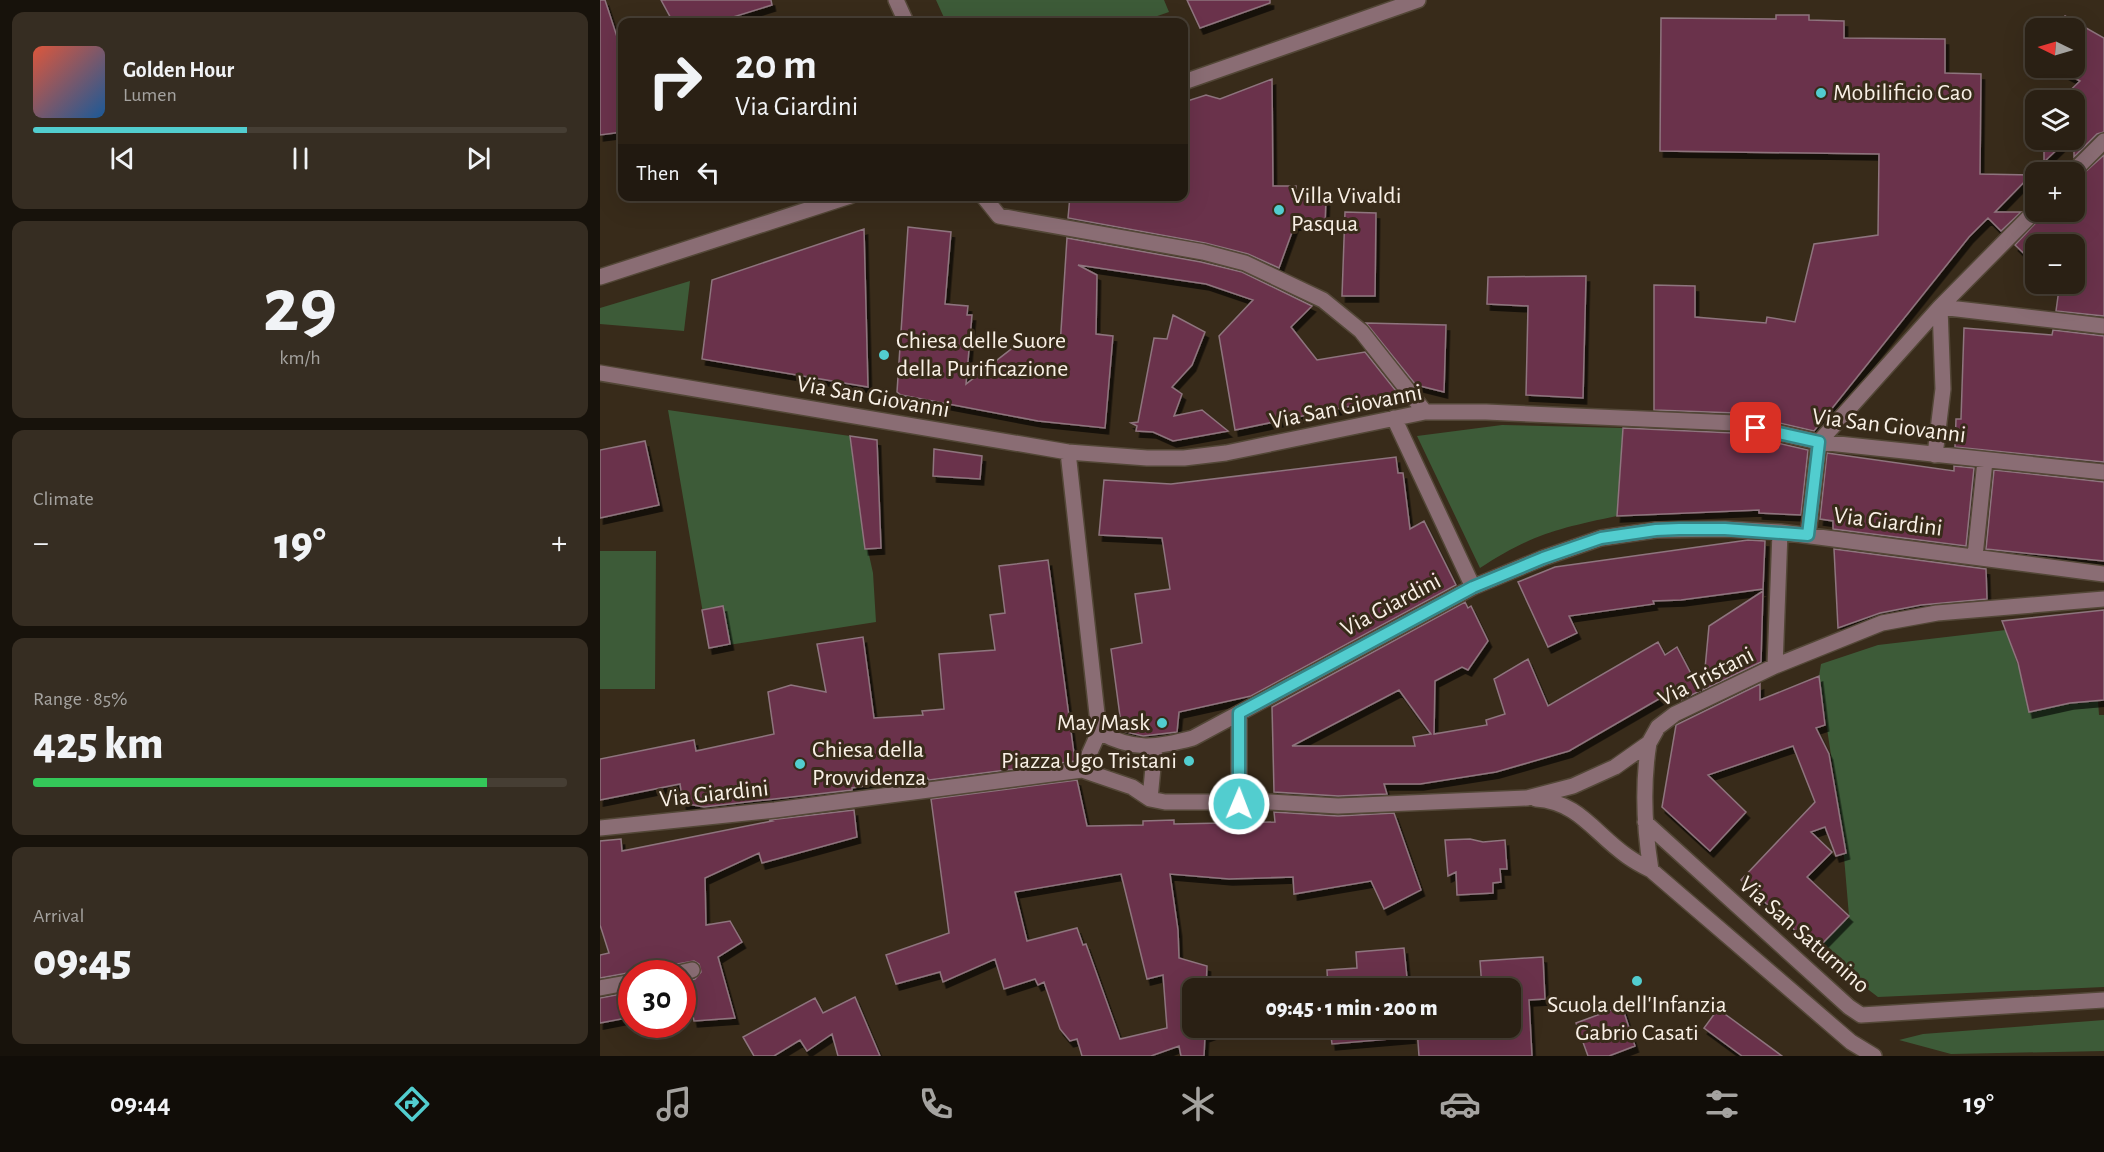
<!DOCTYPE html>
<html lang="en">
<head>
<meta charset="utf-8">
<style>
	:root { --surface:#2a2014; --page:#362d22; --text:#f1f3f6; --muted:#a5a3a0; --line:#463e34; --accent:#52cdcf }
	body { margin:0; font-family:"Alegreya Sans",sans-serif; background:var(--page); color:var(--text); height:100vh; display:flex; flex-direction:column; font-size:22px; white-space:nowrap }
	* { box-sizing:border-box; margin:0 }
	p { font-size:20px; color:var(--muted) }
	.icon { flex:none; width:33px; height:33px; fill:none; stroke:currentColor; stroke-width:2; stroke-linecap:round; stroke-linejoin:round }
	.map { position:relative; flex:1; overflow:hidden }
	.drawer { display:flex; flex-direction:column; gap:12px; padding:12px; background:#17120b; width:600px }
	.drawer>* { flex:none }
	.top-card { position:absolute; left:18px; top:18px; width:570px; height:183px; border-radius:12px; box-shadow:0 6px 24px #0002,0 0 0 2px var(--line); background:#2a2014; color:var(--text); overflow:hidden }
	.needle { width:39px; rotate:275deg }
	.controls { position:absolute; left:1425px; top:18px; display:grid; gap:12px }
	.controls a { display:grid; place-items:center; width:60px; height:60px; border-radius:12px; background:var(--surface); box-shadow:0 6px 24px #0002,0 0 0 2px var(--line); font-size:30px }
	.speed { position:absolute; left:18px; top:960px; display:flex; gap:12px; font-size:30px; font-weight:700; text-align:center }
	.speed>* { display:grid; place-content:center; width:78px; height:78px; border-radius:50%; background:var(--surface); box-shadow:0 6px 24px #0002,0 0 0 2px var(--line); line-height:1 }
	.speed .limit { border:9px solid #d22; background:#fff; color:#111 }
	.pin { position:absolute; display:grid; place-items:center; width:51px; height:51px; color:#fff; margin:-26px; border-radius:12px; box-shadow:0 3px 9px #0006 }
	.me { position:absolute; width:66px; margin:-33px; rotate:1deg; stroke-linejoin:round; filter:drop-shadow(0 0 4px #0008) }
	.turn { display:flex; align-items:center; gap:21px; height:126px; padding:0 18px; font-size:27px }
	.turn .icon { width:78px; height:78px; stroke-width:2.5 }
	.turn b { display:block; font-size:42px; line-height:51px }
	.then { display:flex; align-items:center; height:57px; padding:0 18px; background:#0003; gap:12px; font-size:22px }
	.big { font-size:45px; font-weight:800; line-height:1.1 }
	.drawer .widget { flex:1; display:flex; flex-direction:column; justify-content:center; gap:9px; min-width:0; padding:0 21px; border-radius:12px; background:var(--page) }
	.drawer .dial { align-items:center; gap:0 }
	.dial b { font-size:78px; line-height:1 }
	.song { display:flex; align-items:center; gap:18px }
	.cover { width:72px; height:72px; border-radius:9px; background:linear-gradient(135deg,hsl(10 70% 55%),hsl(210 70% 35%)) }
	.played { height:6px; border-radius:3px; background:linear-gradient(90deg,var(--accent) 40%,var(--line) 40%) }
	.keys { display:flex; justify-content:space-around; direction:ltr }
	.heat { display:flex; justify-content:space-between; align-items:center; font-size:33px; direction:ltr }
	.charge { height:9px; border-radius:4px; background:linear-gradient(90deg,#34c759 85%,var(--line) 0) }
	.trip { position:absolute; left:582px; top:978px; width:339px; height:60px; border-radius:12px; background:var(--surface); box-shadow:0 6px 24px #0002,0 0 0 2px var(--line); font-weight:800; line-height:60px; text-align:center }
	.menu { display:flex; height:96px; justify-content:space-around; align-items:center; background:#110d08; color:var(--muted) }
	.menu .icon { width:42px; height:42px }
	.menu .current { color:var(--accent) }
	.menu b { font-size:27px; color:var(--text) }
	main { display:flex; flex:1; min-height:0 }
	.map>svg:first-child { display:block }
</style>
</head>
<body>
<main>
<section class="drawer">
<div class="widget">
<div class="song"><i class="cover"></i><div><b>Golden Hour</b><p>Lumen</p></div></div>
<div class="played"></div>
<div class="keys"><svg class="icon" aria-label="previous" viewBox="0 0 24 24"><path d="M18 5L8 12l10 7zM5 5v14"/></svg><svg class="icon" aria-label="pause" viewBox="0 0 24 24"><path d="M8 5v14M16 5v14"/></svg><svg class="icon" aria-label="next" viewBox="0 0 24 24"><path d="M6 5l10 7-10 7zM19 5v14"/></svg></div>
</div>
<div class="widget dial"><b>29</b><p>km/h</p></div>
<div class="widget"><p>Climate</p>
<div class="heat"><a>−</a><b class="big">19°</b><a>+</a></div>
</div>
<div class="widget"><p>Range · 85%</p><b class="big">425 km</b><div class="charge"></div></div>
<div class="widget"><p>Arrival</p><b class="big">09:45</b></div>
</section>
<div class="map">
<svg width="1504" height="1056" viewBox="0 0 1504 1056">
	<defs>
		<filter id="shadow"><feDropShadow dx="3.5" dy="6" stdDeviation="0" flood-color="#0009"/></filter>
	</defs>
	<rect width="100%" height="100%" fill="#382b1a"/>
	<path fill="#3d5b38" d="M 336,0 L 564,0 L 569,12 L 540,22 L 346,22 Z
		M 90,281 L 84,331 L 0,324 L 0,308 Z
		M 68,410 L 250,436 L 260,514 L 273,573 L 276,622 L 109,648 Z
		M 902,425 L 1023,428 L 1017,516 C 959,528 930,535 880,568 L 817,436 Z
		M 0,551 L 56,551 L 55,689 L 0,689 Z
		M 1406,630 L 1418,666 L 1429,663 L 1422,683 L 1429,712 L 1451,708 L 1451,705 L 1498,701 L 1499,715 L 1504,715 L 1504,987 L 1278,997 L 1216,950 L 1249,916 L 1241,821 L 1219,676 L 1221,664 L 1278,645 Z
		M 1504,1020 L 1504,1051 L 1351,1054 L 1299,1040 L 1323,1034 Z"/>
	<path fill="#6b334b" stroke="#8e747e" stroke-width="1.5" fill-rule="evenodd" filter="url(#shadow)" d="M 0,0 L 5,0 L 22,52 L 22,132 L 0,135 Z
		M 61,0 L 171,0 L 172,5 L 117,22 L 73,22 Z
		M 587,0 L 670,0 L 670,3 L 600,28 Z
		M 1176,15 L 1209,15 L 1209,20 L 1244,21 L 1244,38 L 1345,39 L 1345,73 L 1381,74 L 1380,174 L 1431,175 L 1395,212 L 1421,212 L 1401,231 L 1388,218 L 1369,237 L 1214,431 L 1136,413 L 1054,410 L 1054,285 L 1095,286 L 1095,317 L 1166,323 L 1167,317 L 1195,322 L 1214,244 L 1278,235 L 1279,154 L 1060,151 L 1061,18 L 1176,19 Z
		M 1465,16 L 1504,38 L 1504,132 L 1497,134 L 1474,157 L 1474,100 L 1460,100 L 1480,81 L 1455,68 L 1474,68 L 1474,28 L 1458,28 Z
		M 672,79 L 673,186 L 696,186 L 696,198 L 726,199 L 725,225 L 695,224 L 679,268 L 648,254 L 605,243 L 468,218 L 470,196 L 539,196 L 563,201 L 563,196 L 584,196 L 584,102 L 606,95 L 620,99 Z
		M 1444,140 L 1467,140 L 1444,162 Z
		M 1504,155 L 1504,316 L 1456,311 L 1459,289 L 1454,284 L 1474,284 L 1474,244 L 1436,244 L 1436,265 L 1415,245 L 1446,212 L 1474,212 L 1474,182 Z
		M 745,212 L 776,213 L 775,296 L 742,296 Z
		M 308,227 L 351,232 L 345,304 L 368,306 L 367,315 L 372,315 L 366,384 L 419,343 L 460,346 L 467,238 L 601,262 L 642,272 L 712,306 L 691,327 L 717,360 L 765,352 L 800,396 L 635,430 L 619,336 L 653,300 L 606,284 L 478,265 L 497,275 L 496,334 L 513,336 L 505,428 L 438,421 L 301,395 L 297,392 Z
		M 264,229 L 268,387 L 102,359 L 112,280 Z
		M 986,276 L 983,398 L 926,395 L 928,306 L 887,304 L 888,277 Z
		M 573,315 L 605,332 L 592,365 L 572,387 L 582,394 L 574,416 L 602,410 L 628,431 L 573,441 L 553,432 L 536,431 L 537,426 L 531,423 L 538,422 L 554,338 L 567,339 Z
		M 766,323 L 846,325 L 844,392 L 816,385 Z
		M 1364,328 L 1452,335 L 1453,330 L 1504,336 L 1504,462 L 1355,447 L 1356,419 L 1361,419 Z
		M 1023,428 L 1134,433 L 1208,450 L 1201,515 L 1159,513 L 1159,510 L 1017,516 Z
		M 250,436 L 277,440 L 281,548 L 265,549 Z
		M 45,441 L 59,505 L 0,518 L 0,450 Z
		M 334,449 L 382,456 L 380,479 L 333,476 Z
		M 1227,453 L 1354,471 L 1354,466 L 1374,468 L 1366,546 L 1233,529 L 1233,521 L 1220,519 Z
		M 796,457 L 798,473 L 803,473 L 810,529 L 824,521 L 856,585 L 651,696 L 579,712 L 577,732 L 543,736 L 522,731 L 511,649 L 542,643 L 535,594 L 570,589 L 562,538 L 499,535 L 504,480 L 571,484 Z
		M 1394,470 L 1504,482 L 1504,561 L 1386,549 Z
		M 1148,540 L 1165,541 L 1163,589 L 1081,600 L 1053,601 L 1054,604 L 969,616 L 977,633 L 948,647 L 918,582 L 955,567 Z
		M 1234,549 L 1386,569 L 1387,599 L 1321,605 L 1280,613 L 1238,628 Z
		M 448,560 L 475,761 L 329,780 L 326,776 L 252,788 L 252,790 L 104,807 L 83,803 L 80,784 L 0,800 L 0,759 L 94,740 L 96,751 L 174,734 L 168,692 L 191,685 L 226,692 L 217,644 L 263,637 L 274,718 L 323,715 L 322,711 L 344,709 L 339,654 L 395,650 L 390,615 L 405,613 L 399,566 Z
		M 1163,591 L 1161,662 L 1103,690 L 1109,626 Z
		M 865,602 L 868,608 L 871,606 L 888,641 L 868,670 L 862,667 L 835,681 L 834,734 L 887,725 L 886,720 L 905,714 L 894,679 L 928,659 L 948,706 L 1058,642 L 1065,655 L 1077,647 L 1100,691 L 1081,700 L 1083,685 L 969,751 L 896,772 L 820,784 L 784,784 L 787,794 L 738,796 L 674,792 L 672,707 ZM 799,690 L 831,734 L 813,737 L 815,746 L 692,746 Z
		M 123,606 L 130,644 L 109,648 L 102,610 Z
		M 1504,610 L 1504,700 L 1470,703 L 1429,712 L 1418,663 L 1402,621 Z
		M 1219,676 L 1225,725 L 1216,728 L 1229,754 L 1246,853 L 1236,856 L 1225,827 L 1211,832 L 1232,852 L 1207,877 L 1249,916 L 1216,950 L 1141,880 L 1215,802 L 1193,746 L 1108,775 L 1146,812 L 1110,851 L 1062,807 L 1076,725 L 1160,684 L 1160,700 Z
		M 477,780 L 487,826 L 543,825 L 543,821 L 574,820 L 574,824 L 675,822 L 674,812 L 738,816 L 794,813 L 821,890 L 784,909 L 771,881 L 694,894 L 693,877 L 629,879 L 570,874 L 578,930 L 579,958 L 607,966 L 606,988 L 592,988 L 592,1028 L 618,1028 L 619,1031 L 605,1036 L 604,1056 L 581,1056 L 579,1046 L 551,1056 L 482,1056 L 477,1039 L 470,1041 L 460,1029 L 444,982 L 438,985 L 435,979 L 404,989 L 395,959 L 343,982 L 340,972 L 296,984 L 286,955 L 349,933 L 331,799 ZM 521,874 L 547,979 L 563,975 L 567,1028 L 520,1039 L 486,944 L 483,945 L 477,928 L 427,941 L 415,892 Z
		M 254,810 L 257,837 L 162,863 L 159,853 L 105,878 L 106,925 L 130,921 L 142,942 L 118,957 L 135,1018 L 94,1021 L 91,1006 L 82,1008 L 82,982 L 95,979 L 101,972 L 99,964 L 94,961 L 0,978 L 0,955 L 9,953 L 0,925 L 0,841 L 21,839 L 22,851 L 172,821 L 169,820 Z
		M 870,839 L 883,842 L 905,840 L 907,869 L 900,869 L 901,882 L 893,883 L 893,893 L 857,895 L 856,872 L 848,876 L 845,840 Z
		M 804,948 L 808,988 L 728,988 L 727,970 L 757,968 L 756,952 Z
		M 943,957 L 945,999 L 929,1000 L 932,1056 L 819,1056 L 817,1028 L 910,1028 L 910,988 L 882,988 L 880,961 Z
		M 32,992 L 32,1017 L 0,1023 L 0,998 Z
		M 255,997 L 280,1056 L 238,1056 L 232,1034 L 207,1051 L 200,1040 L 174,1056 L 154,1056 L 143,1037 L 215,998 L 223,1013 Z
		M 1022,1006 L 1035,1046 L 1009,1056 L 988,1056 L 976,1023 Z
		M 1118,1009 L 1182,1056 L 1142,1056 L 1104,1028 Z
		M 730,1028 L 811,1028 L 812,1037 L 732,1044 Z"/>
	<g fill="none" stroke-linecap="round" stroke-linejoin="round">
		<g stroke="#534737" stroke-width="18">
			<path id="minor" d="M 296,0 L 306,22
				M 584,82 L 818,0
				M 1473,172 L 1504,141
				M 383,196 L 399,216 L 603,252 L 645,263 L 723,300 L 761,331 L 825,412
				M 0,277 L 250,196
				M 1340,307 L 1504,326
				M 0,373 L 468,452 L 547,458 L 584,458 L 626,453 L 825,412 L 886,412 L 1135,423 L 1219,442 L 1504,472
				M 794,418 L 873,587
				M 468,452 L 499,732 L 482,770
				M 1335,455 L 1343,389 L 1340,307
				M 1208,535 L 1219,442 L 1340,307 L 1436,210
				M 1375,556 L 1385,461
				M 1175,666 L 1180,532
				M 639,713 L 639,804
				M 499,732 C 534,751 556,748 593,738 L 873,587 L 943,558 L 1001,538 L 1056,530 L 1125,529 L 1180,532 L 1504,574
				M 1049,743 C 1042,786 1044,827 1051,870
				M 550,799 L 555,746
				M 936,799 C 979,802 994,833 1027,856 C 1034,861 1043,866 1051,870 L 1251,1042 L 1274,1056
				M 1045,822 L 1249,1007 L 1261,1015 L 1504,1000
				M 0,828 L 175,810 L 482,770 L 532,787 L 550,799 L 565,802 L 670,802 L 738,806 L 927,798 L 973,786 L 1015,767 L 1049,743 L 1058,727 L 1075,714 L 1175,666 L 1282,623 L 1337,613 L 1504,599
				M 75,974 L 92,970
				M 0,988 L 32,982"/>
		</g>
		<use href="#minor" stroke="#8a6d74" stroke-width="15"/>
	</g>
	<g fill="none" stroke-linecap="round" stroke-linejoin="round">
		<g stroke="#358587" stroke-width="15">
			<path id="route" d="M 639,804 L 639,713 L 873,587 L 943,558 L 1001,538 L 1056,530 L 1079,529 L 1125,529 L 1208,535 L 1219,442 L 1156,428"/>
		</g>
		<use href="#route" stroke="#52cdcf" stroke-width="10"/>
	</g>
	<g fill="#52cdcf" stroke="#382b1a" stroke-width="2">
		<circle cx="1221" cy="93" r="6"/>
		<circle cx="679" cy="210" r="6"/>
		<circle cx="284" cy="355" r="6"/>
		<circle cx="562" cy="723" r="6"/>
		<circle cx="589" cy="761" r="6"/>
		<circle cx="200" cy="764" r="6"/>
		<circle cx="1037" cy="981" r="6"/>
	</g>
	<g text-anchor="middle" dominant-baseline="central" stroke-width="6" stroke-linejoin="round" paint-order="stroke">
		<g font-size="24" fill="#f9f0e6" stroke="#382b1a" text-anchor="start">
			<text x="1233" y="93">Mobilificio Cao</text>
			<text x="691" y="196">Villa Vivaldi<tspan x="691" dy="28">Pasqua</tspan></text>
			<text x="296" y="341">Chiesa delle Suore<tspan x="296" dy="28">della Purificazione</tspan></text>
			<text x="550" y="723" text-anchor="end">May Mask</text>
			<text x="212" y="750">Chiesa della<tspan x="212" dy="28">Provvidenza</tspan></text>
			<text x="577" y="761" text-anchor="end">Piazza Ugo Tristani</text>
			<text x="1037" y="1005" text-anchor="middle">Scuola dell'Infanzia<tspan x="1037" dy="28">Gabrio Casati</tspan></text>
		</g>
		<g font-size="24" fill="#f9f0e6" stroke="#382b1a">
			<text transform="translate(273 397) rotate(10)">Via San Giovanni</text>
			<text transform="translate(746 407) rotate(-11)">Via San Giovanni</text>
			<text transform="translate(1289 426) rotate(7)">Via San Giovanni</text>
			<text transform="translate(1288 522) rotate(7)">Via Giardini</text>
			<text transform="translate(791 605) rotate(-28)">Via Giardini</text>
			<text transform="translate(1106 677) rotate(-27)">Via Tristani</text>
			<text transform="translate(114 794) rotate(-6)">Via Giardini</text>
			<text transform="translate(1204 935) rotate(41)">Via San Saturnino</text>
		</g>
	</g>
</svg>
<div class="controls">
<a><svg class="needle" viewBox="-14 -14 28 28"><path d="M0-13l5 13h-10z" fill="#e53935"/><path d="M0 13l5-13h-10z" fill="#a5a3a0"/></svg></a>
<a><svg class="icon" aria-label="layers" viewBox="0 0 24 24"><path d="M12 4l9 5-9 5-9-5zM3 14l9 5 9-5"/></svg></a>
<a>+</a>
<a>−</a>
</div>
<div class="speed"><div class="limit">30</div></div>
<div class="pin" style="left:1156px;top:428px;background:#d93025"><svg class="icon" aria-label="arrive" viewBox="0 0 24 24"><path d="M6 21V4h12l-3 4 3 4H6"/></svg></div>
<svg class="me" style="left:639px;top:804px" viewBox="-20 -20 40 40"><circle r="17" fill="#52cdcf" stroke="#fff" stroke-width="3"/><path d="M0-11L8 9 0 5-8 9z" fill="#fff"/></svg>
<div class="trip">09:45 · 1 min · 200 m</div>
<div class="top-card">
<div class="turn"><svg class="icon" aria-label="right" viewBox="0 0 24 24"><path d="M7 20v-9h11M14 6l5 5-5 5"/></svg><div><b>20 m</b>Via Giardini</div></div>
<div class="then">Then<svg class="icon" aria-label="left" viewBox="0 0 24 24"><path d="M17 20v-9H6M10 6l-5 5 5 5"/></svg></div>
</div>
</div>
</main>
<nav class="menu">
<b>09:44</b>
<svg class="icon current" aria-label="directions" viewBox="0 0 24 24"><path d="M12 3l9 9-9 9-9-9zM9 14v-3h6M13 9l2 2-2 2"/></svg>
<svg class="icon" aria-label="music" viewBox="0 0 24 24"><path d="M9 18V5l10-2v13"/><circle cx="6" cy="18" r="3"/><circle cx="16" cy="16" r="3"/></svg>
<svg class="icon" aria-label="phone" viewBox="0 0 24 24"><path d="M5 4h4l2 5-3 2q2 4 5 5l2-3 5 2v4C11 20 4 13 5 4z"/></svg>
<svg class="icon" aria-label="climate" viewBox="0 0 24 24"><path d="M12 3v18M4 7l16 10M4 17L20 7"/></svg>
<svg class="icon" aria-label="car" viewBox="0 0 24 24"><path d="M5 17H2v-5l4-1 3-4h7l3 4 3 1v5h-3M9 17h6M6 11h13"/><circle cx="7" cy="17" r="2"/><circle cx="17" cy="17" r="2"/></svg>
<svg class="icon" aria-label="filters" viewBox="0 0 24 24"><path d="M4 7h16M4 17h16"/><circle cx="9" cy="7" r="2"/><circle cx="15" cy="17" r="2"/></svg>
<b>19°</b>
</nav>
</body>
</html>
